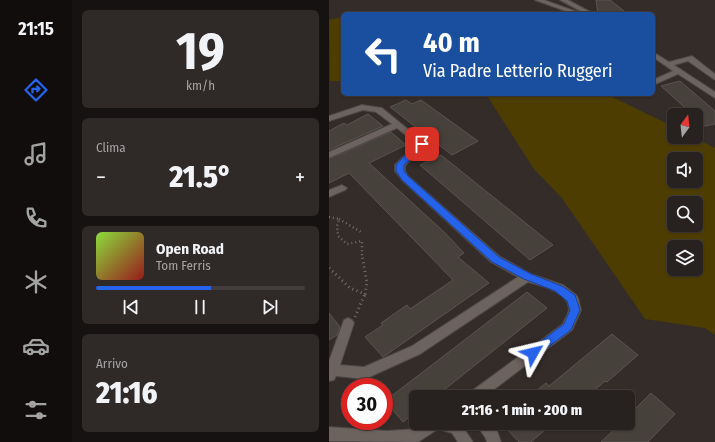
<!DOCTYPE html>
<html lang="it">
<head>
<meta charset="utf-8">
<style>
	:root { --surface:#27211f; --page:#2f2928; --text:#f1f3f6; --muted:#a4a3a4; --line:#433e3d; --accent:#2563eb }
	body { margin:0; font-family:"Fira Sans Condensed",sans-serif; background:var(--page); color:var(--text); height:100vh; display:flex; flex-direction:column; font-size:15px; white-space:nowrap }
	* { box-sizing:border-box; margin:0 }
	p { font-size:13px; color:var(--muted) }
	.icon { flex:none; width:22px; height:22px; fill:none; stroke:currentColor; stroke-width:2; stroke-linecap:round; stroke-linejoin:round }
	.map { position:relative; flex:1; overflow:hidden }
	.side { display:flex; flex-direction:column; gap:10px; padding:10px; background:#151211; width:257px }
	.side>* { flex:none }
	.banner { position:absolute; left:12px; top:12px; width:314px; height:84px; border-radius:6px; box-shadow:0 1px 3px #0004,0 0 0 1px var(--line); background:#1a4fa0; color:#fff; overflow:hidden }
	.needle { width:26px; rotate:15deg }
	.controls { position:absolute; left:338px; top:108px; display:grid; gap:8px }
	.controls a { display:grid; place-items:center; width:36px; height:36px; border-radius:6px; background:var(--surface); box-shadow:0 1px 3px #0004,0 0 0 1px var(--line); font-size:20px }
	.speed { position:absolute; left:12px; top:378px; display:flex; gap:8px; font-size:20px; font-weight:700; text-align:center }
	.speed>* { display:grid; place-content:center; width:52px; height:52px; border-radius:50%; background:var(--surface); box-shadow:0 1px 3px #0004,0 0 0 1px var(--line); line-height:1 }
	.speed .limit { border:6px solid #d22; background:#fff; color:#111 }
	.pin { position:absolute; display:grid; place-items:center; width:34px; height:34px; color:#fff; margin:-17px; border-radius:8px; box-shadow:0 2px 6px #0006 }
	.me { position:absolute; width:44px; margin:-22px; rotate:53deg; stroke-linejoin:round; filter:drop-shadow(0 0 3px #0008) }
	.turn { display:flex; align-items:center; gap:14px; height:84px; padding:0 16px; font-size:18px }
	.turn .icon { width:52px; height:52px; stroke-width:2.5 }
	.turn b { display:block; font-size:28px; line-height:34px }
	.big { font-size:30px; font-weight:800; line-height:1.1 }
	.side .widget { flex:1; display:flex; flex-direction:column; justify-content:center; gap:6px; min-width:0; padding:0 14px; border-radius:6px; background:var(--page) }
	.side .dial { align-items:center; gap:0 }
	.dial b { font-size:52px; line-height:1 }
	.song { display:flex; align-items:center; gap:12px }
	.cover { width:48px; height:48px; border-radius:6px; background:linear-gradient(135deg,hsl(90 70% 55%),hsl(0 70% 35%)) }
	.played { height:4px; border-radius:2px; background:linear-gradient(90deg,var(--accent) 55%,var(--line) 55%) }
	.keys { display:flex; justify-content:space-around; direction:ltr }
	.heat { display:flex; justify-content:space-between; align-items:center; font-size:22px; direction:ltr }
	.trip { position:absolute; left:80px; top:390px; width:226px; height:40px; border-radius:6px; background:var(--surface); box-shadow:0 1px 3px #0004,0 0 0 1px var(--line); font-weight:800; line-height:40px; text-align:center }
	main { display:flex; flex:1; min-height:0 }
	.tab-bar { display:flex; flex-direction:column; width:72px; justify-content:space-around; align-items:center; background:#100d0c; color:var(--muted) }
	.tab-bar .icon { width:28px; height:28px }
	.tab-bar .current { color:var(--accent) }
	.tab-bar b { font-size:18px; color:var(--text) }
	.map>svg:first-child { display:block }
</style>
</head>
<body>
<main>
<nav class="tab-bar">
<b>21:15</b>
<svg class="icon current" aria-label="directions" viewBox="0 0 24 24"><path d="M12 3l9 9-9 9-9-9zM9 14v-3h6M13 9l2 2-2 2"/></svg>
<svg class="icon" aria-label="music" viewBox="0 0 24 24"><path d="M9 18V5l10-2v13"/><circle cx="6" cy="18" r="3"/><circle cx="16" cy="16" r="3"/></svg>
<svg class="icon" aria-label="phone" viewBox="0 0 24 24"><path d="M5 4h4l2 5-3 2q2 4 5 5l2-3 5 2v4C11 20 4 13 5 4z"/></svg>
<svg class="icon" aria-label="climate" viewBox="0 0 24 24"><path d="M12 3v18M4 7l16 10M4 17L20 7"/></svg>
<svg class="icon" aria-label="car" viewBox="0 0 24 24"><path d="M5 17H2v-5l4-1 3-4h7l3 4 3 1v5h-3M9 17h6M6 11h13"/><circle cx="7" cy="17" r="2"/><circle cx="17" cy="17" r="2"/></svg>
<svg class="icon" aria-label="filters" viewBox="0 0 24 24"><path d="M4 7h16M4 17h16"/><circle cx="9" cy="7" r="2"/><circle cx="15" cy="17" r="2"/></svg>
</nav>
<section class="side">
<div class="widget dial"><b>19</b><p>km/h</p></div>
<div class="widget"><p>Clima</p>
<div class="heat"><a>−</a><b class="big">21.5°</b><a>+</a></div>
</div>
<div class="widget">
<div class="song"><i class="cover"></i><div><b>Open Road</b><p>Tom Ferris</p></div></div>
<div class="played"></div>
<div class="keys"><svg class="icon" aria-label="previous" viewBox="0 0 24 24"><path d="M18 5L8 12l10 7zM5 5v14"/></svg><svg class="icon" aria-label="pause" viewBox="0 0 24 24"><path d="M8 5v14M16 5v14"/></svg><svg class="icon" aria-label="next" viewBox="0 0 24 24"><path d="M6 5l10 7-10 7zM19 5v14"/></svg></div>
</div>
<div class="widget"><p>Arrivo</p><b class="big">21:16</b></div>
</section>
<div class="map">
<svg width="386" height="442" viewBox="0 0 386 442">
	<rect width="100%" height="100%" fill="#342c29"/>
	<path fill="#4e3d00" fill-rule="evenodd" d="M 14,17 L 14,81 L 1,81 L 0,20 Z
		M 157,94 L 277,94 L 345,127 L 345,137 L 364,137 L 386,148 L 386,335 L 376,328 L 316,319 L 233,198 L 205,169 ZM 345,159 L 367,159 L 367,181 L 345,181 ZM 345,203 L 367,203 L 367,225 L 345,225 ZM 345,247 L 367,247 L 367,269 L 345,269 Z"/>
	<path fill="#47413b" stroke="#5b544e" d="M 267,0 L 281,0 L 299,14 L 269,14 Z
		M 351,81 L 386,111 L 386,124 L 376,126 L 367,118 L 367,115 L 364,115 L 332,86 Z
		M 77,100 L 83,104 L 92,100 L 149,141 L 123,155 L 61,107 Z
		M 39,114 L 54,126 L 0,150 L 0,131 L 15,123 L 18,125 Z
		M 62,132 L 77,145 L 40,163 L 115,232 L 135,253 L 129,257 L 160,283 L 54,357 L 36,337 L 54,325 L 52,323 L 78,305 L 81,309 L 124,280 L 20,173 L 0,183 L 0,159 Z
		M 112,155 L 224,245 L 201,260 L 91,165 Z
		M 198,292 L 218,308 L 106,397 L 87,397 L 87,412 L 74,422 L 56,401 Z
		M 0,313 L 11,327 L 8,335 L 0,340 Z
		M 283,334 L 309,355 L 278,382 L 276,381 L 258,397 L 200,397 L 217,383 L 220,386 Z
		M 322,393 L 346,414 L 319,442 L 272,442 L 292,423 L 299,423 L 299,416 Z
		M 172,423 L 224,423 L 202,442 L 190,442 Z"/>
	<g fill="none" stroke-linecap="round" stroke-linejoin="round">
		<g stroke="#4e4744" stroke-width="2">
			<path id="street" d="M 206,0 L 215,0 L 254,14 L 245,14 Z
				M 231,0 L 239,0 L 265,14 L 257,14 Z
				M 324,52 L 340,62 L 363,56 L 386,74 L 386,80 L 359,61 L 345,65 L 386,92 L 386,98 L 349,74 L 324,85 L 324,80 L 344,71 L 324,57 Z
				M 33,105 L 53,108 L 97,144 L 96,152 L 81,160 L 76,166 L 76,171 L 79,176 L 170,256 L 202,274 L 234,285 L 247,295 L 249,298 L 252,310 L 243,330 L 155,397 L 139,397 L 140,393 L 234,324 C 236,319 240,313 240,309 C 239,291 213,286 199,282 L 91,354 L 36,379 L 7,376 L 5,380 L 0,381 L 0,361 L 15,320 L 19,318 L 23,320 L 25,323 L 11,365 L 35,367 L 83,346 L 189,277 L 162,262 L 73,180 L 66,171 L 66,165 L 75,156 L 89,149 L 89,145 L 68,128 L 0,158 L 0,152 L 63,124 L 47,112 L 34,110 L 0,121 L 0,116 Z
				M 13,185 L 18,188 L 16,190 L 0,197 L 0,190 Z
				M 95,423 L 131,423 L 144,442 L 129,442 L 123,433 L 109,429 L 89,442 L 0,441 L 0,427 L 58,431 L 87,429 Z
				M 146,423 L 162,423 L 167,428 L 172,442 L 158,442 L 156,437 Z"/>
		</g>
		<path stroke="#746d6a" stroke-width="2.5" stroke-dasharray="1 3" stroke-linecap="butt" d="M 0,217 L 10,219 L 8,226 L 9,236 L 18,244 L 33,241 L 33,256
			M 10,219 L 34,233"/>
		<path stroke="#746d6a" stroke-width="3" stroke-dasharray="1 3.5" stroke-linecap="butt" d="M 0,268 L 21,288 L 36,294 L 38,283 L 33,255
			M 26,317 L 36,294"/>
		<use href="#street" fill="#6c625e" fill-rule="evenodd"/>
	</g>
	<path fill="#2563eb" stroke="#184099" d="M 90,142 L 95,142 L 97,150 L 81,160 L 75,165 L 75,171 L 79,176 L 170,257 L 202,274 L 233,286 L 246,295 L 251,310 L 242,330 L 207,356 L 204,358 L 200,356 L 198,353 L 200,350 L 235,324 L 241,310 L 238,301 L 226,291 L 195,279 L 163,262 L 73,180 L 67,171 L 67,165 L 75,156 L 89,149 Z"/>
</svg>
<div class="controls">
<a><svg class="needle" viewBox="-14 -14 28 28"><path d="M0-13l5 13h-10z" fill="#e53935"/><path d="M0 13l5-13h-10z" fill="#a4a3a4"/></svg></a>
<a><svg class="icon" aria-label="sound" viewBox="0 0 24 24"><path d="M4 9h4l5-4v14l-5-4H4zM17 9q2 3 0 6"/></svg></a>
<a><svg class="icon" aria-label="search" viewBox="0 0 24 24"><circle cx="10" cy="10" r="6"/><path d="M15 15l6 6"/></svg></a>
<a><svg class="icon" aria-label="layers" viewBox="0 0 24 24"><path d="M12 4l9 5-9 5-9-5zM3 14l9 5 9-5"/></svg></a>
</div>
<div class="speed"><div class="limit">30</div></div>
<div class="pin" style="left:93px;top:144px;background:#d93025"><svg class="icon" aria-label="arrive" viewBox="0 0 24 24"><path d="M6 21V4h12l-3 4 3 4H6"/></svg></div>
<svg class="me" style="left:204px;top:353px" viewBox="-20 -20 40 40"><path d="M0-17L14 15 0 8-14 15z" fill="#2563eb" stroke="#fff" stroke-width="4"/></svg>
<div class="trip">21:16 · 1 min · 200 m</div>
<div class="banner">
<div class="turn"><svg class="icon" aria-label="left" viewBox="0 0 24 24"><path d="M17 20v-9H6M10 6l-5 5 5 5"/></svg><div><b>40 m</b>Via Padre Letterio Ruggeri</div></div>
</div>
</div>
</main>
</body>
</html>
